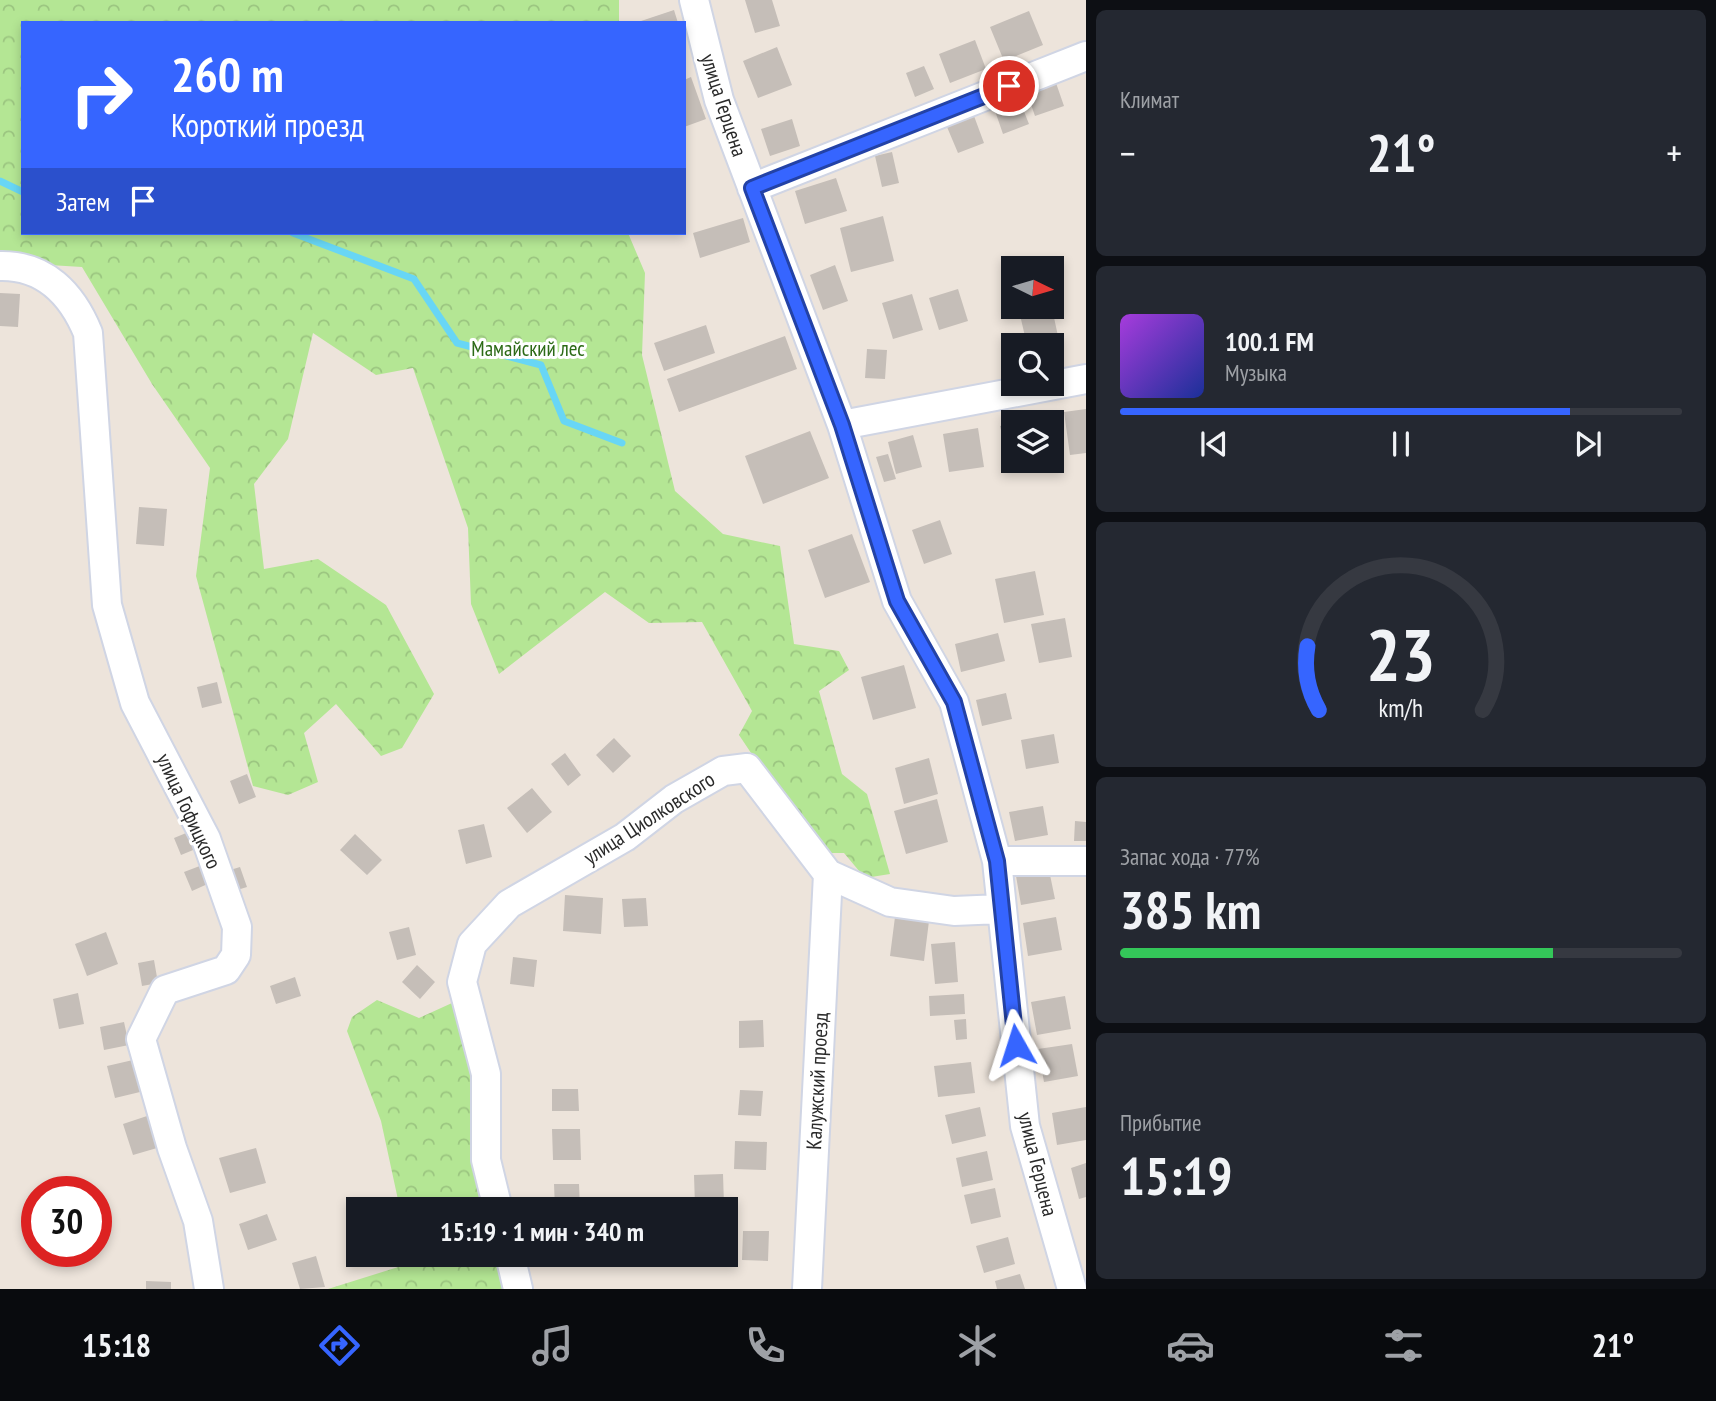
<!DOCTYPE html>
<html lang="ru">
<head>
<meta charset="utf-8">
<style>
	:root { --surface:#171b24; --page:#242831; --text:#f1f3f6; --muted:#9ea1a6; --line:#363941; --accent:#3665ff }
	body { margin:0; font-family:"PT Sans Narrow",sans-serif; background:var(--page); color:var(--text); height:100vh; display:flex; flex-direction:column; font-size:26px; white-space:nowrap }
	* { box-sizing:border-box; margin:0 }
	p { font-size:23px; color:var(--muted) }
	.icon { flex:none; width:38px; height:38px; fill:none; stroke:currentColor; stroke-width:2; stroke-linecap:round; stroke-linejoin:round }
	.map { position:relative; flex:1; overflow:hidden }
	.drawer { display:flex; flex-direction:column; gap:10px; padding:10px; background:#0d0f14; width:630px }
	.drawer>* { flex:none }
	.top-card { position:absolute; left:21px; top:21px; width:665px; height:214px; border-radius:0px; box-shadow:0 4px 10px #0003; background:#3665ff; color:#fff; overflow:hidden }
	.needle { width:46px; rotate:95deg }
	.tools { position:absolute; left:1001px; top:256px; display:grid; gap:14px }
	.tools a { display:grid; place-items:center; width:63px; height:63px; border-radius:0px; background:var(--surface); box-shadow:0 4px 10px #0003; font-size:35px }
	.speed { position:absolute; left:21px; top:1176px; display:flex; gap:14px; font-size:35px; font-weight:700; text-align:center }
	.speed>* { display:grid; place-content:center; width:91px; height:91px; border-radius:50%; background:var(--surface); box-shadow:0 4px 10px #0003; line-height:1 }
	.speed .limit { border:10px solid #d22; background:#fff; color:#111 }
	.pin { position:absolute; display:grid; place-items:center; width:60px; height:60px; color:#fff; margin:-30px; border:4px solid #fff; border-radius:50%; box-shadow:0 2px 7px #0007 }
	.me { position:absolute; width:77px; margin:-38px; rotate:354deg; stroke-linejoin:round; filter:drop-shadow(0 0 5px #0008) }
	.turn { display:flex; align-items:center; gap:24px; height:147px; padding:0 35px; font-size:32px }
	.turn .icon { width:91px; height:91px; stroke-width:2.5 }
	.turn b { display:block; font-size:49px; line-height:60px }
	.then { display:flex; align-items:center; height:66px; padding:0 35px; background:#0003; gap:14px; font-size:26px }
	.big { font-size:52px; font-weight:700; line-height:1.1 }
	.drawer .tile { flex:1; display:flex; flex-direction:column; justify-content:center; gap:10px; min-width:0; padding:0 24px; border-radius:10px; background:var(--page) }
	.drawer .dial { align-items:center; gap:0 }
	.dial svg { height:182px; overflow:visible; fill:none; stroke:var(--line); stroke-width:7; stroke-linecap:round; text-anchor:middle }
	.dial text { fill:var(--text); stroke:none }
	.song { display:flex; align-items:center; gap:21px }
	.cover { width:84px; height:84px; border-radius:10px; background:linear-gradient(135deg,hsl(280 70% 55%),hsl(230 70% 35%)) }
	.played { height:7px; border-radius:4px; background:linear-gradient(90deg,var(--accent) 80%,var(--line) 80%) }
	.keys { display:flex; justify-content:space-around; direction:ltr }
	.heat { display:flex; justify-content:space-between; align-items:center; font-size:38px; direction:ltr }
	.charge { height:10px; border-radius:5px; background:linear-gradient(90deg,#34c759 77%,var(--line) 0) }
	.trip { position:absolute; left:346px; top:1197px; width:392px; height:70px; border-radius:0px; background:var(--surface); box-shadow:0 4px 10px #0003; font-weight:700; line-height:70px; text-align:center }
	.menu { display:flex; height:112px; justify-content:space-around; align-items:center; background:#090b0e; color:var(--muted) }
	.menu .icon { width:49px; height:49px }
	.menu .current { color:var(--accent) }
	.menu b { font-size:32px; color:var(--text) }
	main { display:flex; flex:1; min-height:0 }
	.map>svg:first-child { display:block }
</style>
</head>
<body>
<main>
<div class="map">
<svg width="1086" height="1289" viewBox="0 0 1086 1289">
	<defs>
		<pattern id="forest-crowns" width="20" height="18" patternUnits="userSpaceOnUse" patternTransform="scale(1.75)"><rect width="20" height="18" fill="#b4e694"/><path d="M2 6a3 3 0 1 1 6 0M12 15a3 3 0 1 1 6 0" fill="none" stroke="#9bc580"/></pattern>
	</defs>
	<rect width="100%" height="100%" fill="#ede4db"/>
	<path fill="url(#forest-crowns)" d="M 0,0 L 619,0 L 619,23 L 23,23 L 23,233 L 628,233 L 645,273 L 642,355 L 675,491 L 723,534 L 780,546 L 794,644 L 839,651 L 849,670 L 819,691 L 842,774 L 867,794 L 890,874 L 865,878 L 844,853 L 818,853 L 739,735 L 752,711 L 702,622 L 649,623 L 605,592 L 499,674 L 471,604 L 468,528 L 413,368 L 376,375 L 313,333 L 288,439 L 254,484 L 264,569 L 318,559 L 386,605 L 434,694 L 402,748 L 381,756 L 336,704 L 304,733 L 318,782 L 288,795 L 253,786 L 196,576 L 210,468 L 152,384 L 82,267 L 0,262 Z
		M 377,1000 L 419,1018 L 452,1003 L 458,1008 L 479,1069 L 481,1209 L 400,1209 L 381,1121 L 347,1031 L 352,1017 Z
		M 410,1255 L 494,1255 L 503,1289 L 328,1289 L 411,1263 Z"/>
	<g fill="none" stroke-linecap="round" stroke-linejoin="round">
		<path stroke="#68d6f5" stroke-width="7" d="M 0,181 L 23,192
			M 293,233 L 414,279 L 457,343 L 541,365 L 564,421 L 622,443"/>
	</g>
	<path fill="#c5beb8" d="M 745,0 L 772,0 L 780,26 L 755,33 Z
		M 674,10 L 678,23 L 638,23 L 638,22 Z
		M 1029,11 L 1043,45 L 1004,61 L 990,27 Z
		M 975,40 L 986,69 L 950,83 L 939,54 Z
		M 777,47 L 792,85 L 758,98 L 743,61 Z
		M 924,66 L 934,89 L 915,97 L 906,73 Z
		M 691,77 L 706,119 L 684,127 L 684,80 Z
		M 1056,83 L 1064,106 L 1035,116 L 1027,93 Z
		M 1019,99 L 1029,124 L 1003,134 L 994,108 Z
		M 974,116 L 984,143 L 958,153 L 947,127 Z
		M 792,119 L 800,146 L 770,156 L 761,129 Z
		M 892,152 L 899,183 L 882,187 L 875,156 Z
		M 836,178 L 847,211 L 805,224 L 795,191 Z
		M 883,216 L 894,261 L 851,272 L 840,228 Z
		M 743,218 L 750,242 L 700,258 L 693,233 Z
		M 835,265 L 848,301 L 823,310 L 810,275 Z
		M 958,289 L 968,321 L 939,330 L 929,298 Z
		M 0,293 L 20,294 L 18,327 L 0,326 Z
		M 912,294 L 923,330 L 893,339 L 882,303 Z
		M 1052,308 L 1059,341 L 1027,345 L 1020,315 Z
		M 706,325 L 715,353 L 664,371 L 654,343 Z
		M 785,336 L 797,369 L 679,412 L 667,379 Z
		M 867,349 L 887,350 L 885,379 L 865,378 Z
		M 1086,409 L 1086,453 L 1070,455 L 1064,412 Z
		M 1013,423 L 1013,459 L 1008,460 L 1000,426 Z
		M 978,428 L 984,467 L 949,472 L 943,434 Z
		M 810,431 L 829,478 L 763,504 L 745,456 Z
		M 913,435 L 922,467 L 896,474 L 888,442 Z
		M 888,454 L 896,479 L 884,482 L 876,457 Z
		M 139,507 L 167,509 L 164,546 L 136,544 Z
		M 940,520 L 952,554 L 924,564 L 912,530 Z
		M 852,534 L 870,582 L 825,598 L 808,550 Z
		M 1035,571 L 1044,615 L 1004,623 L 995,579 Z
		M 1065,618 L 1072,657 L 1039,663 L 1031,624 Z
		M 998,633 L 1005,661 L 961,672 L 955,644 Z
		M 904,665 L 916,708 L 873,720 L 861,677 Z
		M 217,682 L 222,703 L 202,708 L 197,687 Z
		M 1006,693 L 1012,719 L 982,726 L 976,700 Z
		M 1054,734 L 1059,763 L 1026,769 L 1021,740 Z
		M 614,738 L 631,756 L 613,773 L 596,755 Z
		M 565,753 L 581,775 L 568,786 L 551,764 Z
		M 929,758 L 938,794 L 904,804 L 895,768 Z
		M 247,774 L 256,797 L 239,804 L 230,781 Z
		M 532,788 L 552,812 L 527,833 L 507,808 Z
		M 937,799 L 948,842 L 906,854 L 894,811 Z
		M 1043,806 L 1048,835 L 1015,841 L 1009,812 Z
		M 1075,821 L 1086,822 L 1086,841 L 1074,841 Z
		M 484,824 L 492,857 L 466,864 L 458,830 Z
		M 191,831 L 198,848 L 181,855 L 174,838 Z
		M 355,834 L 382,860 L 367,875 L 340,850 Z
		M 205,864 L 212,882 L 192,891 L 184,872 Z
		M 240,867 L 247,887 L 234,891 L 227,871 Z
		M 1049,870 L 1055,899 L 1021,905 L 1016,876 Z
		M 565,895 L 603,898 L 601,934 L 563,931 Z
		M 646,898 L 648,926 L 624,927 L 622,899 Z
		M 895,917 L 929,921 L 924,961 L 890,956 Z
		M 1056,917 L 1062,950 L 1028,956 L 1023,923 Z
		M 409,927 L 416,955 L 397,960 L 389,932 Z
		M 106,932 L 118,964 L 87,976 L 75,944 Z
		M 955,942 L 958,982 L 935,984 L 931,944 Z
		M 513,957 L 537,960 L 534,987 L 510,984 Z
		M 154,960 L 158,983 L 142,986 L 138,963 Z
		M 417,965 L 435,982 L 420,999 L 402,982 Z
		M 295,977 L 301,996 L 276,1004 L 270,986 Z
		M 78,993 L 84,1024 L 59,1029 L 53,999 Z
		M 964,994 L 965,1014 L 930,1016 L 929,996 Z
		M 1065,996 L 1071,1029 L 1037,1035 L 1031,1002 Z
		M 966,1019 L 967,1039 L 956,1040 L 954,1020 Z
		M 763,1020 L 764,1047 L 739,1048 L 739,1021 Z
		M 124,1022 L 129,1045 L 104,1050 L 100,1027 Z
		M 1072,1044 L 1078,1076 L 1044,1082 L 1038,1049 Z
		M 133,1060 L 140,1092 L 115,1098 L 107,1066 Z
		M 971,1062 L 975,1093 L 938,1097 L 934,1066 Z
		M 552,1089 L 578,1089 L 579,1111 L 552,1111 Z
		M 740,1090 L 763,1091 L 761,1116 L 738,1115 Z
		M 980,1107 L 986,1136 L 952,1144 L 945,1115 Z
		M 1086,1107 L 1086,1140 L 1057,1145 L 1052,1113 Z
		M 147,1116 L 157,1148 L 133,1155 L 123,1124 Z
		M 552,1129 L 580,1129 L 581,1160 L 553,1160 Z
		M 735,1141 L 767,1142 L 766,1170 L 734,1169 Z
		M 256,1148 L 266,1183 L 230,1193 L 219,1158 Z
		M 987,1151 L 993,1180 L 962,1187 L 956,1158 Z
		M 1086,1163 L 1086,1197 L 1079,1199 L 1071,1168 Z
		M 723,1174 L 724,1205 L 695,1206 L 694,1175 Z
		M 554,1184 L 579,1184 L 580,1209 L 555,1209 Z
		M 995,1188 L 1001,1217 L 971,1224 L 964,1195 Z
		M 267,1214 L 277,1240 L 248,1250 L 239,1224 Z
		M 743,1231 L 769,1231 L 768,1261 L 742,1260 Z
		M 1008,1237 L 1015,1264 L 984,1273 L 976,1246 Z
		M 556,1255 L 581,1255 L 581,1261 L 556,1261 Z
		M 316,1256 L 325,1287 L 300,1289 L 292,1263 Z
		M 1020,1274 L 1025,1289 L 997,1289 L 995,1281 Z
		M 146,1281 L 171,1282 L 171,1289 L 146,1289 Z"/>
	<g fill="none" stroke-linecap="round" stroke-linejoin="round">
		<g stroke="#d0d5e4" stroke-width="32">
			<path id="minor" d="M 694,0 L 719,100 L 842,425 L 897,601 L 954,702 L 997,861 L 1025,1126 L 1072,1289
				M 752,188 L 1086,56
				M 0,266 C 45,265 72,294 88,333 L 107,605 L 135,703 L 206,839 L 237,927 L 236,955 L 226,970 L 165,990 L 141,1039 L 172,1148 L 198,1221 L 209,1289
				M 842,425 L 1086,379
				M 997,861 L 1086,861
				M 498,1209 L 486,1160 L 486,1074 L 462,982 L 472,944 L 509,904 L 625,837 L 674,799 L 723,771 L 747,768 L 828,874 L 890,902 L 954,911 L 1001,909
				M 510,1255 L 518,1289
				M 807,1289 L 828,874"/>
		</g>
		<use href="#minor" stroke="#fff" stroke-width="28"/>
	</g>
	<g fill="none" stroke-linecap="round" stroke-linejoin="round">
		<g stroke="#2342a6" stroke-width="18">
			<path id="route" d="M 1009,86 L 752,188 L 842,425 L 897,601 L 954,702 L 997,861 L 1016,1045"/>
		</g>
		<use href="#route" stroke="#3665ff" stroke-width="12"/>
	</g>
	<g text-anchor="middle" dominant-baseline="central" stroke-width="6" stroke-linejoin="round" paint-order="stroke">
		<g font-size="21" fill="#2a2a2a" stroke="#fff">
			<text transform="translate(724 105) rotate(72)">улица Герцена</text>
			<text transform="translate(189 811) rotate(65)">улица Гофицкого</text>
			<text transform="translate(649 818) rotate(-33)">улица Циолковского</text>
			<text transform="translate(817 1081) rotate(-87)">Калужский проезд</text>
			<text transform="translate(1038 1164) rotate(76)">улица Герцена</text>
		</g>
		<g font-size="21" fill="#2c6a16" stroke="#fff">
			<text x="528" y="348">Мамайский лес</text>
		</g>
	</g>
</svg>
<div class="tools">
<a><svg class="needle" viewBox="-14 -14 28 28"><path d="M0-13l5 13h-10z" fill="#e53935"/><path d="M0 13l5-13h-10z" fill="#9ea1a6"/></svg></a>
<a><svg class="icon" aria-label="search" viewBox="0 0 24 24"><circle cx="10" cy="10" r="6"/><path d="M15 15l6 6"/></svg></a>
<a><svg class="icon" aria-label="layers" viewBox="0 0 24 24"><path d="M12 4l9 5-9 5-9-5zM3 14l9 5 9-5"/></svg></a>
</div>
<div class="speed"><div class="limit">30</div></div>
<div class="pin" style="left:1009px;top:86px;background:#d93025"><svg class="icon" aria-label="arrive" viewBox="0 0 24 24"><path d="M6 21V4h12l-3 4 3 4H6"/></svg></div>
<svg class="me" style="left:1016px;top:1045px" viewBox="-20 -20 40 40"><path d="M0-17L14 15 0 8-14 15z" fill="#3665ff" stroke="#fff" stroke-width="4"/></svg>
<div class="trip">15:19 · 1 мин · 340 m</div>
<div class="top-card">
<div class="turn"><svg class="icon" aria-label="right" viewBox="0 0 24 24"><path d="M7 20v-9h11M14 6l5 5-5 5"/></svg><div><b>260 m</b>Короткий проезд</div></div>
<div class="then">Затем<svg class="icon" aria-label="arrive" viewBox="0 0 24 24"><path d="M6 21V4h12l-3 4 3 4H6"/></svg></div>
</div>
</div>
<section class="drawer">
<div class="tile"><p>Климат</p>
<div class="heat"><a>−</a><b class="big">21°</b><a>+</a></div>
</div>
<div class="tile">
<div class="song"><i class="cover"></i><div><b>100.1 FM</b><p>Музыка</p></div></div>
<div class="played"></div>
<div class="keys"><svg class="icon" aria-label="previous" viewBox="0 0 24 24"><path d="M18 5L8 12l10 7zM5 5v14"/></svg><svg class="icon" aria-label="pause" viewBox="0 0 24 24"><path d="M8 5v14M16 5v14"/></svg><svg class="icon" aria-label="next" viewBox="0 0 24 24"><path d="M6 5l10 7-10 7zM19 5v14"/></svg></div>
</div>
<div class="tile dial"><svg viewBox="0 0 100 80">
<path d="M14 69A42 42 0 1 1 86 69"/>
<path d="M14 69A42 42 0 0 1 9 41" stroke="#3665ff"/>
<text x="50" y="56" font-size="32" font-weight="700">23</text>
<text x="50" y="72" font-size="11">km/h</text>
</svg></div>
<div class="tile"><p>Запас хода · 77%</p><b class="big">385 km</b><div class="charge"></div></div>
<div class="tile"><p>Прибытие</p><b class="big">15:19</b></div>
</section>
</main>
<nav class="menu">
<b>15:18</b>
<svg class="icon current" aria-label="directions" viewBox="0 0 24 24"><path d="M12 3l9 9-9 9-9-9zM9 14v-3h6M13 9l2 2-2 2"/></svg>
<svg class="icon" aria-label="music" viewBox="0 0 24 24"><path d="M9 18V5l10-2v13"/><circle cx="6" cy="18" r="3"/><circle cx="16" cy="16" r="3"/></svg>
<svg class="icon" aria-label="phone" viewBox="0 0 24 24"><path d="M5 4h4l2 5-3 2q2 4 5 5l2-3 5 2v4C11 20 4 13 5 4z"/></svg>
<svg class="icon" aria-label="climate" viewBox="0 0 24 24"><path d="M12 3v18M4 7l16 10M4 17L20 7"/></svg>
<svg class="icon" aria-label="car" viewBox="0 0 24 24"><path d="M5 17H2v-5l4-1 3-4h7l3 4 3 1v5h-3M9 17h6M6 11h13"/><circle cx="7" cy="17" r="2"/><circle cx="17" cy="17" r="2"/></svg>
<svg class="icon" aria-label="filters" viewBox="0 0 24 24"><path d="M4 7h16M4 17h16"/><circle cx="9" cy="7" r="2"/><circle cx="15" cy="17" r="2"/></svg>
<b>21°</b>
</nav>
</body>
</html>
